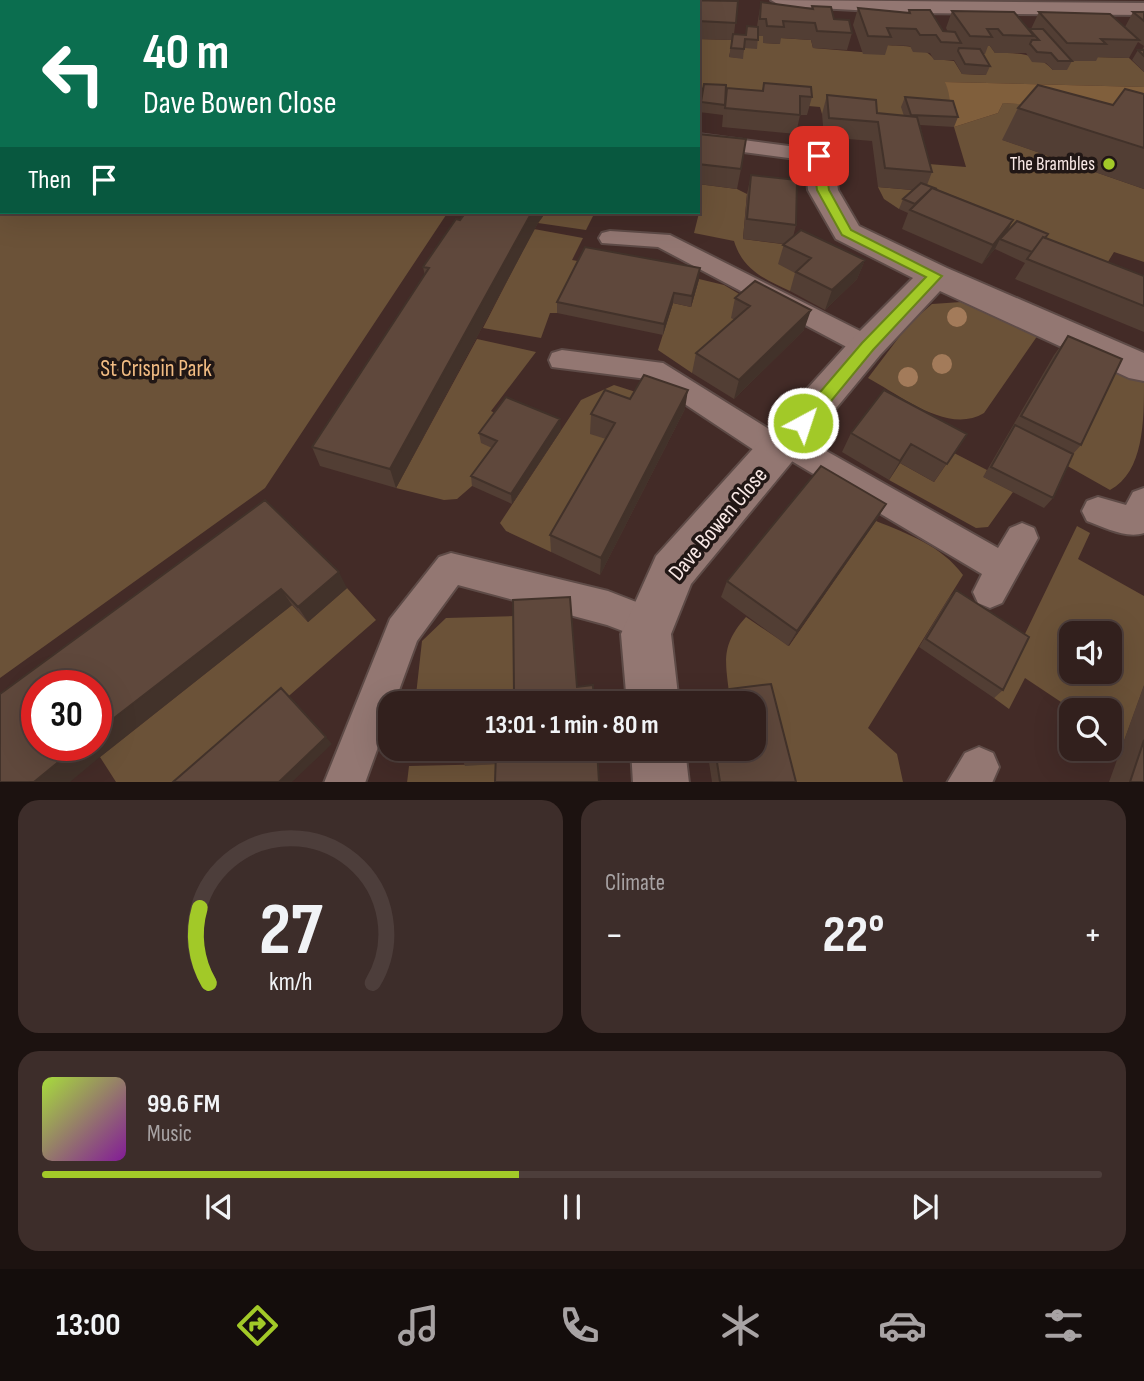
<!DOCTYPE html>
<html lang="en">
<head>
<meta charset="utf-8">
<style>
	:root { --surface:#32201d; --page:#3d2d2a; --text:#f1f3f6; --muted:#a8a3a4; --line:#4d3e3b; --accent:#a2c928 }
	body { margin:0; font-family:"Sofia Sans Condensed",sans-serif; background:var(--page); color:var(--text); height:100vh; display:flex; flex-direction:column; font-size:26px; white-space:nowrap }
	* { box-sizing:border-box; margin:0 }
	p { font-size:23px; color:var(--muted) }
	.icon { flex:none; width:38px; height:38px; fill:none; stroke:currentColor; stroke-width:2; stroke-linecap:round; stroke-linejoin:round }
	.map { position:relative; height:782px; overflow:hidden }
	.details { display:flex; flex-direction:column; gap:18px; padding:18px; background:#1c1210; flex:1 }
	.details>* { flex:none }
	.banner { position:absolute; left:0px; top:0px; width:700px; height:214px; box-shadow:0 7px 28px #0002,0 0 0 2px var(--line); background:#0b6e4f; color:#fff; overflow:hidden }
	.buttons { position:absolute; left:1059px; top:621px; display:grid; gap:14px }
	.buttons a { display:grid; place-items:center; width:63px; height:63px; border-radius:14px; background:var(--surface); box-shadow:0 7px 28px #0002,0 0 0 2px var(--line); font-size:35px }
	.speed { position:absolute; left:21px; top:670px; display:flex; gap:14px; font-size:35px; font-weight:700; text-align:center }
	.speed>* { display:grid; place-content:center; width:91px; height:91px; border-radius:50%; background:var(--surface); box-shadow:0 7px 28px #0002,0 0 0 2px var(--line); line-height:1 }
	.speed .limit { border:10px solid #d22; background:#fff; color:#111 }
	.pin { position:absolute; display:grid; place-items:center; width:60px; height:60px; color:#fff; margin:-30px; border-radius:14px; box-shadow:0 4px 10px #0006 }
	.me { position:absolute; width:77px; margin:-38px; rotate:40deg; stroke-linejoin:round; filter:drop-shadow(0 0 5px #0008) }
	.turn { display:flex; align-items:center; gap:24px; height:147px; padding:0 28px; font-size:32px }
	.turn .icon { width:91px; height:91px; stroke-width:2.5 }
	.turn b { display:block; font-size:49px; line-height:60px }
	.then { display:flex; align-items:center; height:66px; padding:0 28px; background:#0003; gap:14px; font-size:26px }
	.big { font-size:52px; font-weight:700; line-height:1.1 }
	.details .tile { flex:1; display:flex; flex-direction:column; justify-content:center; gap:10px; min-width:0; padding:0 24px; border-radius:21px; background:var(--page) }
	.details .dial { align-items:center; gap:0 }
	.dial svg { height:182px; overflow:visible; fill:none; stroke:var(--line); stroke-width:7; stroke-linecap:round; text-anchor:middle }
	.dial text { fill:var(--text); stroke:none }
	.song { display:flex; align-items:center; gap:21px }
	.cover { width:84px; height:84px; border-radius:10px; background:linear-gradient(135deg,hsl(80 70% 55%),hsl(290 70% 35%)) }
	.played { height:7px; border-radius:4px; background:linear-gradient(90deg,var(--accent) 45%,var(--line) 45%) }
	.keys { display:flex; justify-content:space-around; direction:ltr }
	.heat { display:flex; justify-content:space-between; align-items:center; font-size:38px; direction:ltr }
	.details .tiles { flex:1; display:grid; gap:18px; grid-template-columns:1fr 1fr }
	.tile:last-child { grid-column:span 2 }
	.trip { position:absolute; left:378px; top:691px; width:388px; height:70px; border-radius:21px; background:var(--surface); box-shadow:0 7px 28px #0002,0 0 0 2px var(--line); font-weight:700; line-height:70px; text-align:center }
	.tabs { display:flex; height:112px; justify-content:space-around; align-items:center; background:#140d0c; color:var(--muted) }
	.tabs .icon { width:49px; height:49px }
	.tabs .selected { color:var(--accent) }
	.tabs b { font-size:32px; color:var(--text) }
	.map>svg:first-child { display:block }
</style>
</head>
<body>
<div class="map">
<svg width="1144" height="783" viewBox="0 0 1144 783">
	<rect width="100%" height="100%" fill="#432b27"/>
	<path fill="#6b5238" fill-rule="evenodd" d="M 0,0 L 460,2 L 2,2 L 2,212 L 448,212 L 265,488 L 0,678 Z
		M 757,36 L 763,36 L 764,43 L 780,44 L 780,38 L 811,40 L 813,48 L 885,54 L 882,45 C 899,46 923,44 934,59 L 954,61 L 962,74 L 985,75 L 980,46 L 990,46 L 995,53 C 1018,53 1037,53 1053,70 L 1066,70 L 1059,61 L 1091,57 L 1129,58 L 1144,72 L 1144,87 L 946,82 L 951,96 L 949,111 L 908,125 L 910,136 L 871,131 L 822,114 L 820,107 L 761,102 L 698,107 L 698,39 L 733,40 L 729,57 L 742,58 L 744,48 Z
		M 1003,103 L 1022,104 L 1003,140 L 1144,189 L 1144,262 L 1114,252 L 1095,283 L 1011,231 L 1002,240 L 917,194 L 899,209 L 884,199 L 878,187 L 924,191 L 916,163 L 966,167 L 954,127 L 998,113 Z
		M 698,184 L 737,189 L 747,194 L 743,239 L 790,245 L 805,278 L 790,291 C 764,279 743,270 734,241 L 694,233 L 699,213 L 687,212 L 698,212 Z
		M 546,212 L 595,212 L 586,230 L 538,223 Z
		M 534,229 L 583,238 L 572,260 L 583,262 L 557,313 L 550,313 L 541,338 L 483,328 Z
		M 699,279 L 724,285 L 751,301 L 745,326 L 692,373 L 658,350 L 673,303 L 691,307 Z
		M 961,302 L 1038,335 L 984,413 C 948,435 900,395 868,378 L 909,324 L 932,304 Z
		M 477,339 L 536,352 L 491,411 L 500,416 L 499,451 L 472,486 L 457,499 L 444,500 L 396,488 Z
		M 1061,345 L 1144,383 C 1144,420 1144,472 1110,490 L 1064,464 Z
		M 614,385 L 642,394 L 551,552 L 506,531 L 500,523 L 581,400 Z
		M 954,453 L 987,470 L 984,477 L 1013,492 L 988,527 L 976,528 L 889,480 L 900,463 L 934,482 Z
		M 876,521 C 908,534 942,546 963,575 L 868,728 L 897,754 L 903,782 L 784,782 L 763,698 L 730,701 C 726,663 719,647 746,617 L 789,646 Z
		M 1077,526 L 1090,533 L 1078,559 L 1144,596 L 1144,686 L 1123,744 L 1110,735 L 1110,710 L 1073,710 L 1025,678 L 1009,709 L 994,698 ZM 1071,634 L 1110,634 L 1110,672 L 1071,672 Z
		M 347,588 L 376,620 L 190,782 L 116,782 L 100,757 L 292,605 L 308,622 Z
		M 515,616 L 516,703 L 415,704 L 422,641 L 446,618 Z
		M 499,764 L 498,782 L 407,783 L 409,766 Z"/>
	<path fill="#805f3c" d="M 16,0 L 294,0 L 303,2 L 19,2 Z
		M 945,82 L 1144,87 L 1144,113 L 1003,103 L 998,113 L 954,127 C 949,111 952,97 945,82 Z"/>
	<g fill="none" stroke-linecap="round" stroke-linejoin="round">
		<g stroke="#5e4b47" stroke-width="4">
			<path id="service" d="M 698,134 L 819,150 L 829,156 L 819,162 L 698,146 Z
				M 610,231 L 670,235 L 876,339 L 880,346 L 876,353 L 867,355 L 858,353 L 658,247 L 602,243 L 599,238 L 602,233 Z
				M 562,350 L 663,363 L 777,434 L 787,431 L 798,435 L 998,548 L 1010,528 L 1022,523 L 1034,528 L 1038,538 L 1002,603 L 990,608 L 978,603 L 973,592 L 982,574 L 790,460 L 780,463 L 769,460 L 647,379 L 552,367 L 549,360 L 552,353 Z
				M 1144,488 L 1144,533 C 1126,539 1104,527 1087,521 L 1082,511 L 1087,501 L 1098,497 L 1126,505 L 1133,492 Z
				M 451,553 L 608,591 L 662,612 L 667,624 L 662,636 L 649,641 L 607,625 L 458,585 L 417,641 L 394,704 L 390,704 L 390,714 L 365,783 L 324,783 L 390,619 L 439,557 Z
				M 979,747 L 993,753 L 999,767 L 992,783 L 947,783 L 965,753 Z"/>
		</g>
		<g stroke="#5e4b47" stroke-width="4">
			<path id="minor" d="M 771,0 L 1144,3 L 1144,15 L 910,13 L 781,6 Z
				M 819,148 L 829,150 L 833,156 L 838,190 L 859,226 L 947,268 L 1144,353 L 1144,381 L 1129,378 L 940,291 L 880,355 L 691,584 L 671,634 L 679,704 L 627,704 L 621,634 L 656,556 L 854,337 L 913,278 L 836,239 L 808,190 L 805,156 L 809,150 Z
				M 631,749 L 685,749 L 689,783 L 633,783 Z"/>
		</g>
		<use href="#service" fill="#937772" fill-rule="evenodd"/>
		<use href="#minor" fill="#937772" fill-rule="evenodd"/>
	</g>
	<g fill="#a37b5a">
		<circle cx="957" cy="317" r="10"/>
		<circle cx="942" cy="364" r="10"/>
		<circle cx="908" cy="377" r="10"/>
	</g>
	<path fill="#523e34" d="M 480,0 L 584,0 L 584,2 L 480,2 Z
		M 738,1 L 734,34 L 746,35 L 757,26 L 761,2 L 812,9 L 812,6 L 834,19 L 852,33 L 847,50 L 813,48 L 811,40 L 781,38 L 780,44 L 763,43 L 763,36 L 758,36 L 757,49 L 744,48 L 743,59 L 729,57 L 732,40 L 698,39 L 698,2 Z
		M 858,8 L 908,13 L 909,10 L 943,31 L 948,32 L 946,28 L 952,11 L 1028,29 L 1031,29 L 1039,12 L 1125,27 L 1133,12 L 1144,12 L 1144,72 L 1132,60 L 1138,50 L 1142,50 L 1144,46 L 1138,42 L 1129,58 L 1098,57 L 1096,61 L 1072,61 L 1067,70 L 1053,70 L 1046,63 L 1032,62 L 1026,53 L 995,53 L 990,46 L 988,46 L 985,54 L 983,54 L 990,66 L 986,75 L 962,74 L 954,60 L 934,60 L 930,53 L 913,52 L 910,46 L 888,45 L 885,55 L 863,54 L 853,25 Z
		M 764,83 L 812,97 L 807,115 L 800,115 L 796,134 L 722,127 L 723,115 L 699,112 L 698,116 L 698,88 L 726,98 L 762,91 Z
		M 1144,94 L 1144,189 L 1002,140 L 1018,108 L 1113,105 Z
		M 827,95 L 877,113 L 904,116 L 901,107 L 905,97 L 958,117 L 954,127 L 920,125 L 932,172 L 927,185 L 1013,220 L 1007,231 L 1048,234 L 1046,238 L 1144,276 L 1144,332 L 1015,279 L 1025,263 L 995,249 L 982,264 L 902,229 L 908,213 L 899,209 L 903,199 L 913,190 L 878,187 L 872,141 L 824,137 L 822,114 Z
		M 698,134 L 741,169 L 737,189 L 698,184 Z
		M 751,175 L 796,225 L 793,237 L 865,260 L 857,279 L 825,310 L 790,291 L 795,273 L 778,264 L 784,244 L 743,239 L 747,194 Z
		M 466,212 L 546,212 L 538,223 L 396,488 L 320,466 L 312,447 L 425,276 L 423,267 Z
		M 699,279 L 691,307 L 673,303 L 663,335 L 557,313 L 557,302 Z
		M 735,298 L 804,330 L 734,399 L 692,373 L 696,353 L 735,320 L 731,318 Z
		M 1068,336 L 1081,445 L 1073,454 L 1053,498 L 1044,508 L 983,477 L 1054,355 Z
		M 630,399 L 685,409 L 600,575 L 551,552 L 550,535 L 606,439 L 590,434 L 591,414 Z
		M 561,430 L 512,504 L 472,486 L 471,476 L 492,448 L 481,443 L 479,433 Z
		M 851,433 L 967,434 L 934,482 L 900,463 L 889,480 L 842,452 Z
		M 265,500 L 347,588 L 308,622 L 292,605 L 100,757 Z
		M 886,504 L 876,521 L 788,646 L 721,597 L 727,581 Z
		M 956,590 L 1003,690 L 994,698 L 919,647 L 948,599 Z
		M 771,684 L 796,782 L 712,782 L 707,749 L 754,749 L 754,704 L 700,704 L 705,692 Z
		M 1144,685 L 1144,782 L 1109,782 Z
		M 460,749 L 597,749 L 496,764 L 465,766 L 460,754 Z"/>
	<path fill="#42322a" d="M 532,212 L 546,212 L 538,223 L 396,488 L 390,469 Z
		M 1013,220 L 1003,240 L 1000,239 L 995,249 L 982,264 L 993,245 Z
		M 865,260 L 857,279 L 825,310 L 832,290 Z
		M 700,268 L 699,279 L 691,307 L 692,296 Z
		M 674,293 L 673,303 L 663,335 L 664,324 Z
		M 811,310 L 804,330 L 734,399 L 739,380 Z
		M 688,390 L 685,409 L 600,575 L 601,558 Z
		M 560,419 L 561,430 L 512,504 L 511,494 Z
		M 911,444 L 900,463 L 889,480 L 900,461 Z
		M 886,504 L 876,521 L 788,646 L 797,631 Z
		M 339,572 L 347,588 L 308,622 L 298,607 Z
		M 281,589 L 292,605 L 100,757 L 70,782 L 34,782 L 78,746 L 96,746 L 96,732 Z
		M 326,737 L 332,744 L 292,782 L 279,782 Z"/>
	<path fill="#5f483c" stroke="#42322a" stroke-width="2" d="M 553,0 L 580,0 L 579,2 L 551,2 Z
		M 595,0 L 655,0 L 654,2 L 594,2 Z
		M 679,0 L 738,1 L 736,23 L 698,21 L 698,2 L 679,2 Z
		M 761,2 L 813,9 L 812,6 L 831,7 L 834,19 L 849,20 L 852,33 L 817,31 L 815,23 L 783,21 L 784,27 L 767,26 L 766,19 L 760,19 Z
		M 858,8 L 910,13 L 909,10 L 930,10 L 943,31 L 955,32 L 961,43 L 941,42 L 936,35 L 920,35 L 916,29 L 887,28 L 891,37 L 868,36 Z
		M 952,11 L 1014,12 L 1034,36 L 1003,35 L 998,29 L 987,29 L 992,37 L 970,36 Z
		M 1039,12 L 1110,14 L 1139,40 L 1101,39 L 1106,44 L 1067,43 Z
		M 1133,12 L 1144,12 L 1144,21 Z
		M 747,26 L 758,27 L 758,40 L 745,39 L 744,49 L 731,48 L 733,34 L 746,35 Z
		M 1029,29 L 1043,29 L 1072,61 L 1058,61 L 1051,53 L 1037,52 L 1030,44 L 1032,40 L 1039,40 Z
		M 959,48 L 980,49 L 990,66 L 965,64 L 958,51 Z
		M 1138,50 L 1144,50 L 1144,56 Z
		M 764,83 L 811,87 L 812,97 L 800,96 L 800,115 L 725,108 L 727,88 L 763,91 Z
		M 704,84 L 726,85 L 725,105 L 701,102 Z
		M 1038,85 L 1113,105 L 1125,89 L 1144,94 L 1144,148 L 1018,108 Z
		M 698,88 L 703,89 L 699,105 L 698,104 Z
		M 827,95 L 876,100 L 877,113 L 917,117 L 932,172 L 885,168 L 878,122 L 829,118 Z
		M 905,97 L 953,101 L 958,117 L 911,115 Z
		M 698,134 L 746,139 L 741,169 L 698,164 Z
		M 751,175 L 797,180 L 796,225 L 747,219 Z
		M 921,183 L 937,189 L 932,188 L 915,204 L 903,199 Z
		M 932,188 L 1013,220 L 993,245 L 910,210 Z
		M 466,212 L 532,212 L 390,469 L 312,447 L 429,268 L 423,267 L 456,219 L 460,220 Z
		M 1017,221 L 1048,234 L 1045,238 L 1043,237 L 1032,252 L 1000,239 Z
		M 801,230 L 865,260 L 832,290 L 796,272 L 811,258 L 783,245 Z
		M 1043,237 L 1144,276 L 1144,306 L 1027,259 Z
		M 585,247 L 700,268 L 692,296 L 674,293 L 664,324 L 557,302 Z
		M 755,281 L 811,310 L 739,380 L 696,353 L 750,306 L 735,298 Z
		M 1068,336 L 1122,359 L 1081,445 L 1021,416 Z
		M 644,375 L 688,390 L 601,558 L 550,535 L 615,423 L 591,414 L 605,390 L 630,399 Z
		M 884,390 L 967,434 L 947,464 L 911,444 L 900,461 L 851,433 Z
		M 506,397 L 560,419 L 511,494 L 471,476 L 497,441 L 479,433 Z
		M 1015,425 L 1073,454 L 1053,498 L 991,467 Z
		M 821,466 L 886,504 L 797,631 L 727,581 Z
		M 265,500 L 339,572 L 298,607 L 281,589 L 96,732 L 96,686 L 37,686 L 37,746 L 78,746 L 34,782 L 0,782 L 0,694 Z
		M 956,590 L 1029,637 L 1003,690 L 926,639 Z
		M 570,597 L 577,687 L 593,685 L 594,704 L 463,704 L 463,694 L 514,691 L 513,600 Z
		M 771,684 L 796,782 L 720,782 L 715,749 L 754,749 L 754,704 L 707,704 L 705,692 Z
		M 281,688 L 326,737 L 279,782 L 173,782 Z
		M 1144,740 L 1144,782 L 1130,782 Z
		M 460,749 L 597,749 L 599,782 L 495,782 L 496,752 L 460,754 Z"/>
	<path fill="#a2c928" stroke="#69831a" stroke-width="2" d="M 819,153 L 824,156 L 829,190 L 851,230 L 942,276 L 873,350 L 809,428 L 803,430 L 795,423 L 797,419 L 862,343 L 926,277 L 842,235 L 817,190 L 813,156 Z"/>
	<circle fill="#a2c928" stroke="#211715" stroke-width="2.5" cx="1109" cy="164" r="7"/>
	<g text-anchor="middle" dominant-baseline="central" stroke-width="7" stroke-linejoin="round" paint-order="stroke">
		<g font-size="19" fill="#f9e9e6" stroke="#211715" text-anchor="end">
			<text x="1095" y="164">The Brambles</text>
		</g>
		<g font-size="23" fill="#f2bc83" stroke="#211715">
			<text x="156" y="369">St Crispin Park</text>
		</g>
		<g font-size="23" fill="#f9e9e6" stroke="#211715">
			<text transform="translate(718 524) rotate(-50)">Dave Bowen Close</text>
		</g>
	</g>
</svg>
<div class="buttons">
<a><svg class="icon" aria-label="sound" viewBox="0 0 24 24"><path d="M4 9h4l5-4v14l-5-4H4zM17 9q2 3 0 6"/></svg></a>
<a><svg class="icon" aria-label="search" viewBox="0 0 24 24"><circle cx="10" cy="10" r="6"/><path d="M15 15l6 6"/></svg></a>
</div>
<div class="speed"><div class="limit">30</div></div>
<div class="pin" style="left:819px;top:156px;background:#d93025"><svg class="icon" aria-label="arrive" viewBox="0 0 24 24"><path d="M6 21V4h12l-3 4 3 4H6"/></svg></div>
<svg class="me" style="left:803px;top:423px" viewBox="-20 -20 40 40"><circle r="17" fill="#a2c928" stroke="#fff" stroke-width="3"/><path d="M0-11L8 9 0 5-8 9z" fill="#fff"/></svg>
<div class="trip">13:01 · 1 min · 80 m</div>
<div class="banner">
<div class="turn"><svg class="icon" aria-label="left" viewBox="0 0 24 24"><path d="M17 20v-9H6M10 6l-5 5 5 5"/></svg><div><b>40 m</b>Dave Bowen Close</div></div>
<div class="then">Then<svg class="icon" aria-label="arrive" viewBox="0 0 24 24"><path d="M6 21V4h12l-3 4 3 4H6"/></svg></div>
</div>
</div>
<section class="details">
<div class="tiles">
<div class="tile dial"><svg viewBox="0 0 100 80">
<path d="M14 69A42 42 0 1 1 86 69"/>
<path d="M14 69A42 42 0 0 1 10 36" stroke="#a2c928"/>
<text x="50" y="56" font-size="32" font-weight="700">27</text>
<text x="50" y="72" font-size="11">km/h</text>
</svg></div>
<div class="tile"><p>Climate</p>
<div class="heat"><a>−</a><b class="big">22°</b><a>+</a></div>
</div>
<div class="tile">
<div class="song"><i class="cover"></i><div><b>99.6 FM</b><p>Music</p></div></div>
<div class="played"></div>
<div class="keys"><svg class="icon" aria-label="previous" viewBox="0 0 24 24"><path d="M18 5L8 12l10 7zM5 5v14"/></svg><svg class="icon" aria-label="pause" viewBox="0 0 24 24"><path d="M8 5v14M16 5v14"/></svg><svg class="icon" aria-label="next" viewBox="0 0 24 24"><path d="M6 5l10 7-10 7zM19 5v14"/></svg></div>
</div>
</div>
</section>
<nav class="tabs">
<b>13:00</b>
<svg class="icon selected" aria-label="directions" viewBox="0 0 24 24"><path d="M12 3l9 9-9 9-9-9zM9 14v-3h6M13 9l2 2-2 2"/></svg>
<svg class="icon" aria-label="music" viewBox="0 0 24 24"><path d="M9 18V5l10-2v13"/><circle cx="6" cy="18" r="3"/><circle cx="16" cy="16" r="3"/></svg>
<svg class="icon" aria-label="phone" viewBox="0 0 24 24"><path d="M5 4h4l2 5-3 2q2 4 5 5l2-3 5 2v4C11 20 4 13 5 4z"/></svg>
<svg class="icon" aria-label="climate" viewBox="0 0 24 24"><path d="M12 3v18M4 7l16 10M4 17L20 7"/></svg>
<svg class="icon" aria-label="car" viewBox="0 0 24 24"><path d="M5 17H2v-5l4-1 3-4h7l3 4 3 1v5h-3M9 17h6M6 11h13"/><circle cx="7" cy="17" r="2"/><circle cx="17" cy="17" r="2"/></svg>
<svg class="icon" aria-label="filters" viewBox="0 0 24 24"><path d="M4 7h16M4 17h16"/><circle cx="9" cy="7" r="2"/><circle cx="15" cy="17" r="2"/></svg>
</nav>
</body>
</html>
